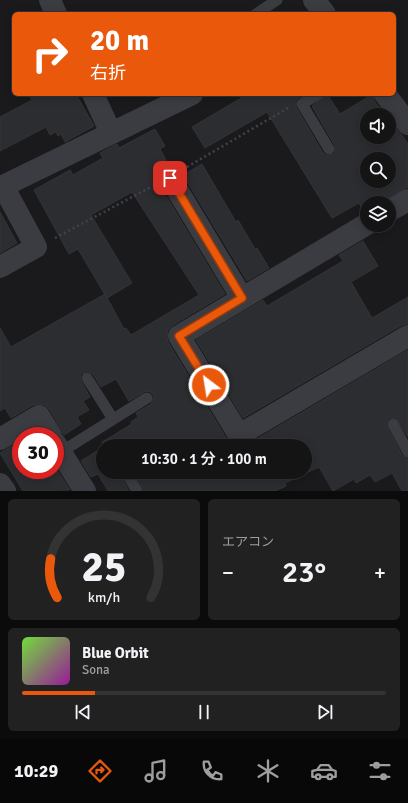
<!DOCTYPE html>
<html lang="ja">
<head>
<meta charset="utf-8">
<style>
	:root { --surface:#141415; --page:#212122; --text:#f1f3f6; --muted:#9d9ea0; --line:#333334; --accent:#ea580c }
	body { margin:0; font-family:Signika,"Noto Sans JP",sans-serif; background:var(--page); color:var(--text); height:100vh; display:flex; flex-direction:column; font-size:15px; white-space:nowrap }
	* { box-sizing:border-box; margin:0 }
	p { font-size:13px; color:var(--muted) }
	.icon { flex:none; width:22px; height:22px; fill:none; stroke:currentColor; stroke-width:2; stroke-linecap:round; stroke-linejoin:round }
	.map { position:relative; height:491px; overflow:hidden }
	.sheet { display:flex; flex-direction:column; gap:8px; padding:8px; background:#0b0b0c; flex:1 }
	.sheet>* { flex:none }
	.top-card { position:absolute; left:12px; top:12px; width:384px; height:84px; border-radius:6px; box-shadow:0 2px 10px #0003,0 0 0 1px var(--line); background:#ea580c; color:#fff; overflow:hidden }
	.buttons { position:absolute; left:360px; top:108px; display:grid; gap:8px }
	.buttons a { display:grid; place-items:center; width:36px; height:36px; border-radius:50%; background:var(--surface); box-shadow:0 2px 10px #0003,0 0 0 1px var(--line); font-size:20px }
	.speed { position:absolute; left:12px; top:427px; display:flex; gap:8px; font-size:20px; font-weight:700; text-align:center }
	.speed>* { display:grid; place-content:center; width:52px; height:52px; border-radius:50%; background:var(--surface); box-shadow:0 2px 10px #0003,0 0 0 1px var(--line); line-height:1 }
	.speed .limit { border:6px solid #d22; background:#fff; color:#111 }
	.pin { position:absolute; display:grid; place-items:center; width:34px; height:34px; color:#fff; margin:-17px; border-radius:8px; box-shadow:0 2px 6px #0006 }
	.me { position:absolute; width:44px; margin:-22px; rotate:329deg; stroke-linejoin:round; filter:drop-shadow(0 0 3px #0008) }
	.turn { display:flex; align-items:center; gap:14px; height:84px; padding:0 12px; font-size:18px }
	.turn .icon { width:52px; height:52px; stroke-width:2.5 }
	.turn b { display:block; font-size:28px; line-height:34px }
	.big { font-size:30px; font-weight:600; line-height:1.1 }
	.sheet .card { flex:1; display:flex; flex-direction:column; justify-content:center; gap:6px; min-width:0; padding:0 14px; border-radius:6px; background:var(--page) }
	.sheet .dial { align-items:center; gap:0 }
	.dial svg { height:104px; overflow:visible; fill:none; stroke:var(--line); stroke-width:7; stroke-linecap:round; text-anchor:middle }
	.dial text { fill:var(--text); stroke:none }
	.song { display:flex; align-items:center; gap:12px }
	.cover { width:48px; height:48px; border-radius:6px; background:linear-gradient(135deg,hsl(100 70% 55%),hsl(300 70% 35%)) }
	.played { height:4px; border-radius:2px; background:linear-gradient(90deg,var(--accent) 20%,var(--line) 20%) }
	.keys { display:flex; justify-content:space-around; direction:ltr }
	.heat { display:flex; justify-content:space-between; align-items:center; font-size:22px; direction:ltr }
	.sheet .tiles { flex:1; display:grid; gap:8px; grid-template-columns:1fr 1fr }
	.card:last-child { grid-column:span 2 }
	.trip { position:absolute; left:96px; top:439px; width:216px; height:40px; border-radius:20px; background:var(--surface); box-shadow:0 2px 10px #0003,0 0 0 1px var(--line); font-weight:600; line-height:40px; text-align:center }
	.tabs { display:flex; height:64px; justify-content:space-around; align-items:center; background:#080808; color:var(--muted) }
	.tabs .icon { width:28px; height:28px }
	.tabs .current { color:var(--accent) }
	.tabs b { font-size:18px; color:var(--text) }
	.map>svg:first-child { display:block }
</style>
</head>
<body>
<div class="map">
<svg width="408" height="491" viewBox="0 0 408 491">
	<rect width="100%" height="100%" fill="#1a1a1c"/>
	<path fill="#2c2d30" stroke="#333438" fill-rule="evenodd" d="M 28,94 L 76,94 L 94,126 L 65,142 L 61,134 L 58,136 L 56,132 L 50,135 L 46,127 L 0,151 L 0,117 L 32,100 Z
		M 248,94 L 305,94 L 296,100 L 296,107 L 323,153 L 329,156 L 335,153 L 335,146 L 312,106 L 327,94 L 340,114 L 373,94 L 375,102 L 385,115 L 367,115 L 367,137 L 389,137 L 389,120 L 402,135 L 408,144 L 408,187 L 380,203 L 367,203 L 367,212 L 364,212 L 359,203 L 332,218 L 267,112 L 205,148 L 192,127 ZM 367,159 L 389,159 L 389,181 L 367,181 Z
		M 155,129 L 165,146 L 160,149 L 169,166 L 163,168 L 159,172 L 158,179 L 159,184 L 225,294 L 173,325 L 168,330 L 167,337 L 168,342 L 228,441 L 233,446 L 105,446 L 102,442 L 132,424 L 131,422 L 138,417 L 136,413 L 151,404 L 154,397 L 151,392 L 146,391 L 129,401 L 116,379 L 101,387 L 93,374 L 87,371 L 81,374 L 80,379 L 90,397 L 83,401 L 89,410 L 77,417 L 81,424 L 64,435 L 50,410 L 45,405 L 39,404 L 33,405 L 11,418 L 5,408 L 0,411 L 0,328 L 11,347 L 105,294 L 124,329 L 126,328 L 131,335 L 199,295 L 132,192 L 91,215 L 132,283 L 107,298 L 78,249 L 69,254 L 34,190 L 70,170 L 73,175 L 103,158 L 100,153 L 117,144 L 119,148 Z
		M 202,164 L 236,222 L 238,220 L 255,249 L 257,248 L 269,268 L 247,281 L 183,175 Z
		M 0,212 L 17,243 L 0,253 Z
		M 363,241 L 378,266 L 351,282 L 372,318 L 408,297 L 408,324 L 402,325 L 243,418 L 196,340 L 263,300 L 267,306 L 343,261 L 339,255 Z
		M 408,350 L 408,437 L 396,418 L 389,418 L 386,424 L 402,455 L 408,459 L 408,491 L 402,491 L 392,473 L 375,482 L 370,475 L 356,483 L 354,479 L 333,491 L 319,467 L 285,483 L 286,486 L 275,491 L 144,491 L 134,472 L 225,472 L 229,481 L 250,472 L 305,472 L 305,449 L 311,446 L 245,446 Z
		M 14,445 L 21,456 L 21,470 L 57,470 L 70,490 L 23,491 L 0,453 Z
		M 103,447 L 103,472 L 119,472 L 129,491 L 108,491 L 98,474 L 91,477 L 81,461 Z"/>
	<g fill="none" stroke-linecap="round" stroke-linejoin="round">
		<path stroke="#404349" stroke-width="2.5" stroke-dasharray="2 3" stroke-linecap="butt" d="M 187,167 L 288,108
			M 55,238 L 151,187"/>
		<path stroke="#3a3c42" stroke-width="11" d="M 256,14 L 277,0
			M 318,94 L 302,104 L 329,149
			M 87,378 L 113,419
			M 393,424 L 408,452
			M 61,452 L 147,398
			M 126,472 L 137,491"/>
		<path stroke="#3a3c42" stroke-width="22" d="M 50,0 L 56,14
			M 314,0 L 325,14
			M 93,94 L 111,133
			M 385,94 L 408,124
			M 170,178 L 242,298
			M 389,211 L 408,200
			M 367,224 L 179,336 L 239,435 L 408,336
			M 0,267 L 36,247 L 3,186 L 192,94
			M 0,439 L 39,416 L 51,436
			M 55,443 L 85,491
			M 0,484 L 5,491"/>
	</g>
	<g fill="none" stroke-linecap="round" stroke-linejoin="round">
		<g stroke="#983908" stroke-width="10">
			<path id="route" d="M 170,178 L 242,298 L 179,336 L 209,385"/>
		</g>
		<use href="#route" stroke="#ea580c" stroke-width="7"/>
	</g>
</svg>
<div class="buttons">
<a><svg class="icon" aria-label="sound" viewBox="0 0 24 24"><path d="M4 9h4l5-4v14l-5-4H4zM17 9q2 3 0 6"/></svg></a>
<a><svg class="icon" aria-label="search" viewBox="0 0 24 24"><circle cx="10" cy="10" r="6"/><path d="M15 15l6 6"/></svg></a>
<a><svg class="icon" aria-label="layers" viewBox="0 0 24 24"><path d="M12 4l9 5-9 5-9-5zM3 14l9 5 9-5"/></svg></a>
</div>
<div class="speed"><div class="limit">30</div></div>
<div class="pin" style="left:170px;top:178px;background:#d93025"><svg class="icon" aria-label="arrive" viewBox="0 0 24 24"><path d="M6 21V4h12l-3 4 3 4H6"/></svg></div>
<svg class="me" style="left:209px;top:385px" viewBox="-20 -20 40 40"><circle r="17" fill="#ea580c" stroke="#fff" stroke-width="3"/><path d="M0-11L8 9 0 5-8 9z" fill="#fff"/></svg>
<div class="trip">10:30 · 1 分 · 100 m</div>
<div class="top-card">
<div class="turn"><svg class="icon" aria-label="right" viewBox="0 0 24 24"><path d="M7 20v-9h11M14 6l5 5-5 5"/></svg><div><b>20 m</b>右折</div></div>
</div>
</div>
<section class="sheet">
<div class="tiles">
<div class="card dial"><svg viewBox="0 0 100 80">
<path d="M14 69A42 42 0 1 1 86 69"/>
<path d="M14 69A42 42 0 0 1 9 39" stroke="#ea580c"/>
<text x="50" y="56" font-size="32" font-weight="700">25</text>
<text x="50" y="72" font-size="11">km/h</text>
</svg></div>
<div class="card"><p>エアコン</p>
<div class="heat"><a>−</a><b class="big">23°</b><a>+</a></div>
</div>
<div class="card">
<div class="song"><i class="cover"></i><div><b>Blue Orbit</b><p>Sona</p></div></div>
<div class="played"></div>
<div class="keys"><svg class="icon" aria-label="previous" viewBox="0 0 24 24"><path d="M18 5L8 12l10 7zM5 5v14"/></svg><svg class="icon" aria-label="pause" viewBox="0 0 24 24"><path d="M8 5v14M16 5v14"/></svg><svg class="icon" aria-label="next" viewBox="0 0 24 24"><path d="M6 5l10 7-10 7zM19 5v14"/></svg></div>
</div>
</div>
</section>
<nav class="tabs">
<b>10:29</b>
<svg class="icon current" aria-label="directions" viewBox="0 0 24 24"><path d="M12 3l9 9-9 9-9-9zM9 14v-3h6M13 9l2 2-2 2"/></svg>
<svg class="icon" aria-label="music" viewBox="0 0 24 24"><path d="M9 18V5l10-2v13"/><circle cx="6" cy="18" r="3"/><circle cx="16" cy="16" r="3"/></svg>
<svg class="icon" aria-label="phone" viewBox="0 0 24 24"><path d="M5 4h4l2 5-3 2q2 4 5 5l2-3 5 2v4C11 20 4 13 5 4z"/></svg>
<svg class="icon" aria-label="climate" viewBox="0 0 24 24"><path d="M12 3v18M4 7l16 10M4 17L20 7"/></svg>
<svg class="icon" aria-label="car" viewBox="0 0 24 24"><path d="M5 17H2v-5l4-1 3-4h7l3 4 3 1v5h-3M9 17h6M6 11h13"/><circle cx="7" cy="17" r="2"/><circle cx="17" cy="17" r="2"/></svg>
<svg class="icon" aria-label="filters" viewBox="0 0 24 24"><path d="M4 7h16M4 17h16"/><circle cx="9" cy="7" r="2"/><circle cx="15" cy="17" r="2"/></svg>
</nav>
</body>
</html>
